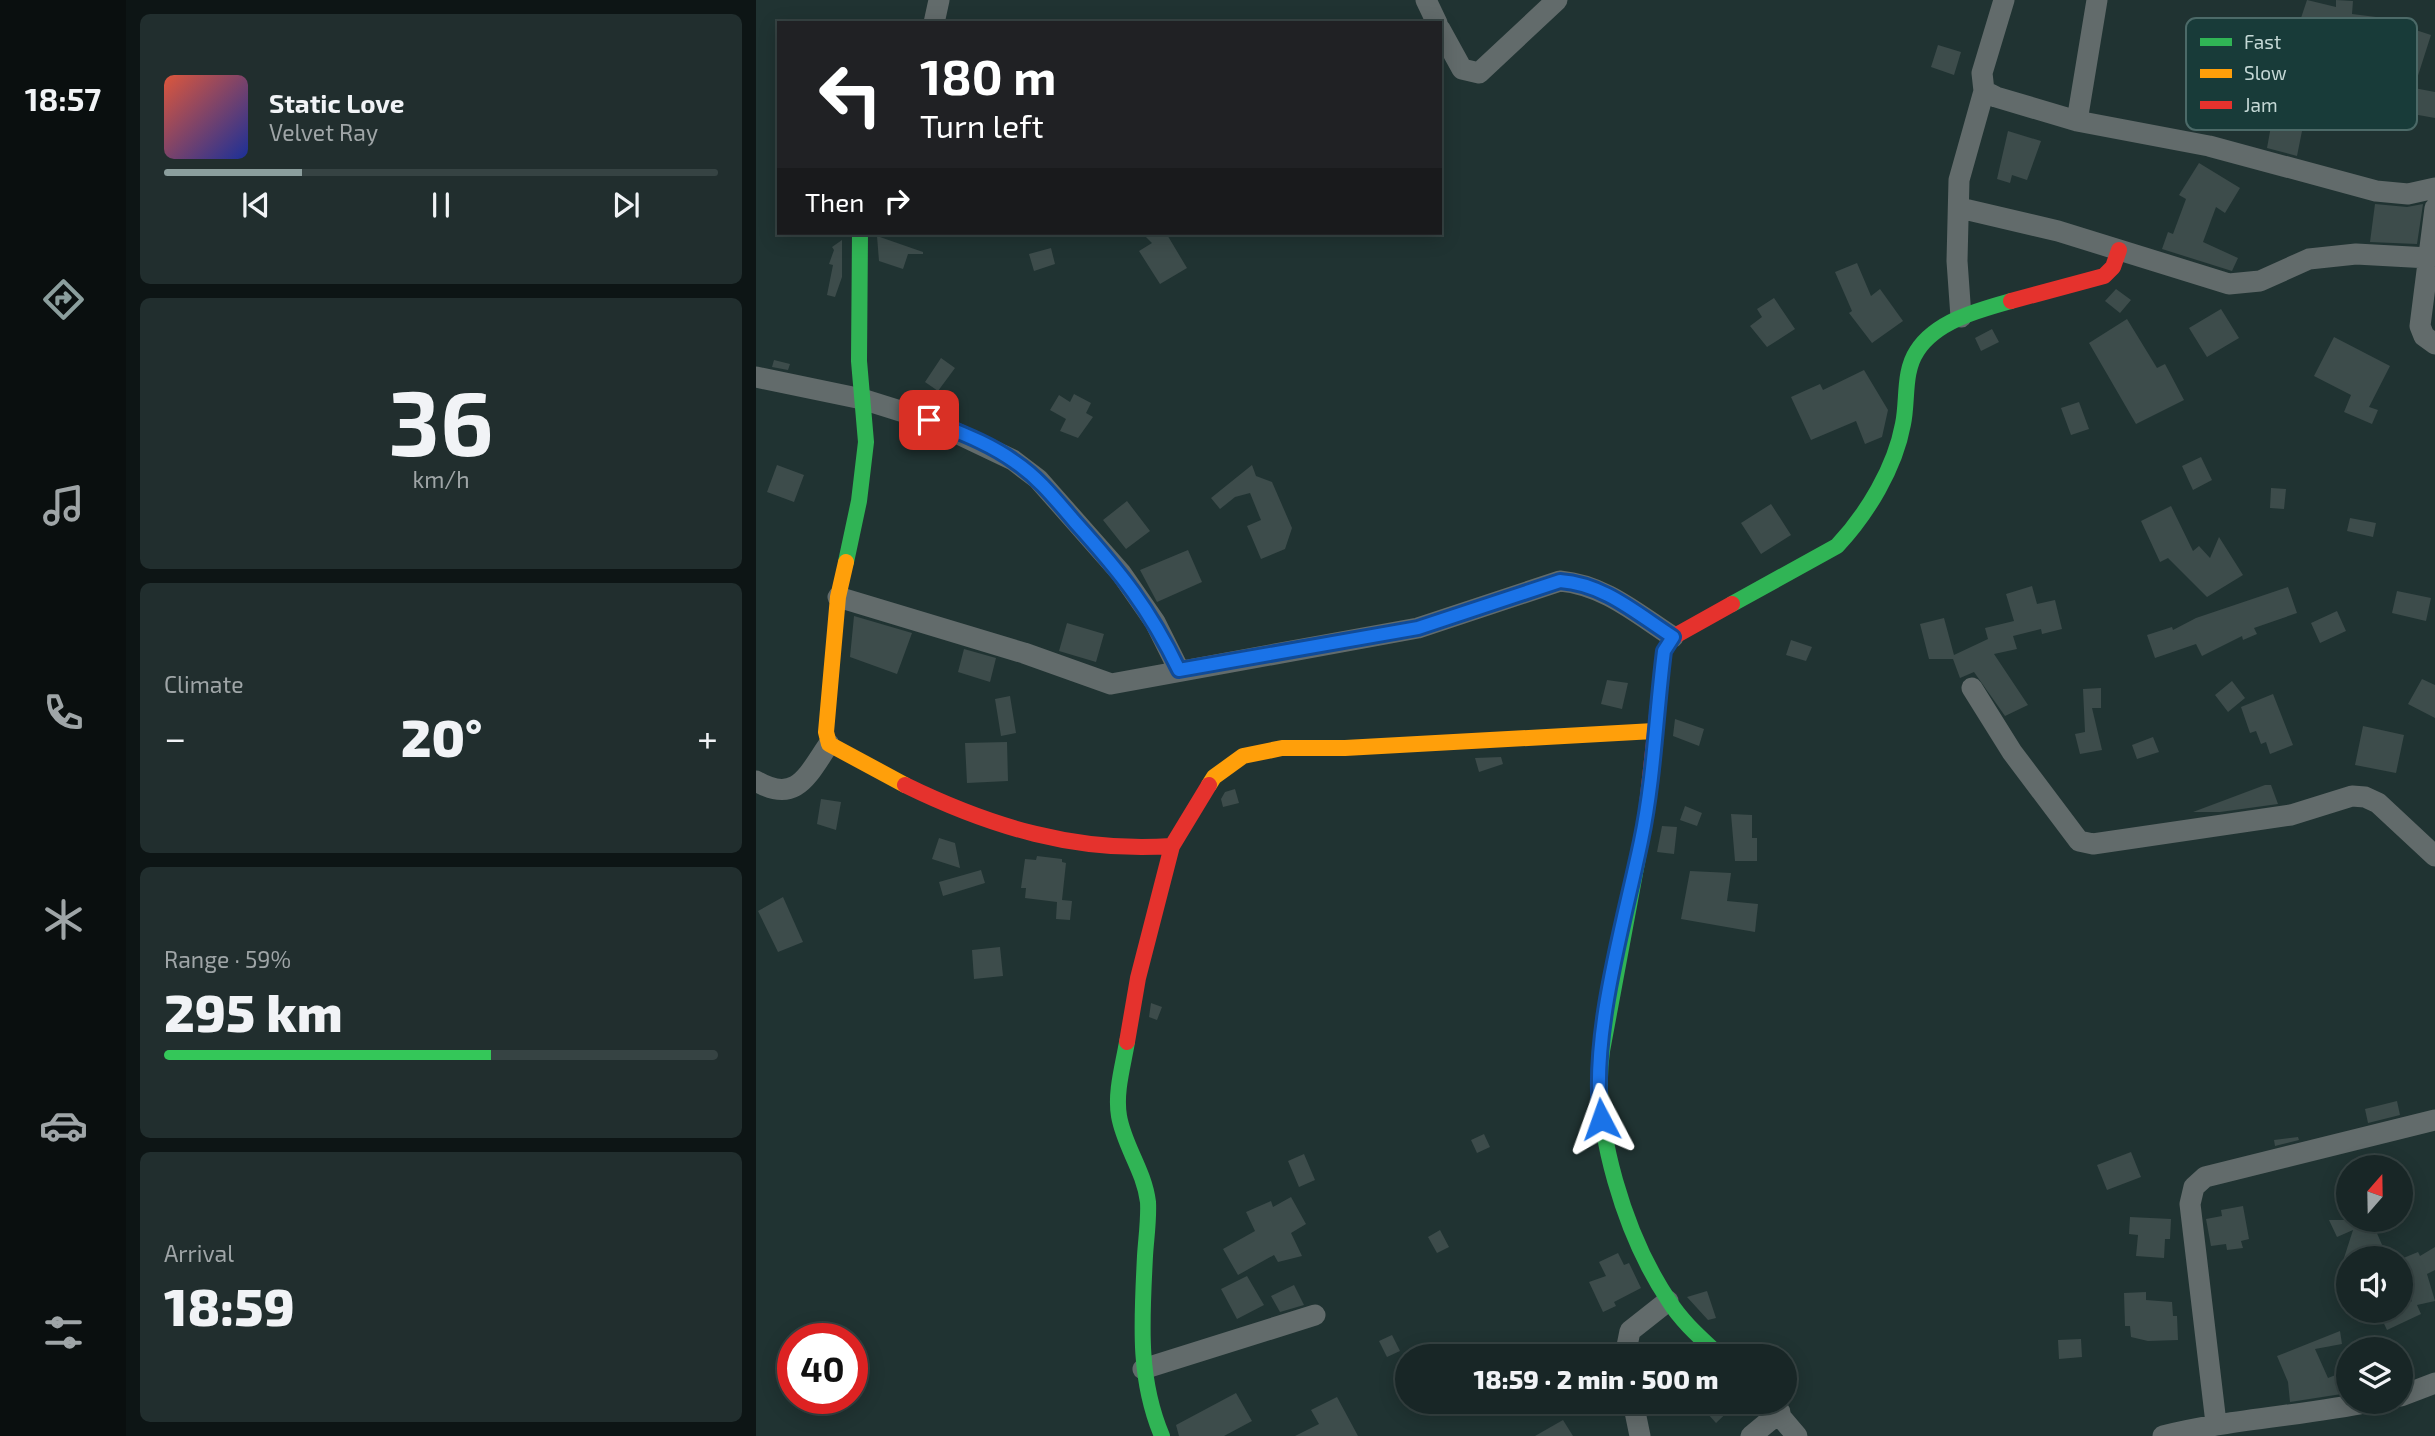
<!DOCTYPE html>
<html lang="en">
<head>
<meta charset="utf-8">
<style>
	:root { --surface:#182626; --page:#212e2e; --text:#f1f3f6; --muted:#9fa5a7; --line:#364343; --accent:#8b9e9d }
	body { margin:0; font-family:"Exo 2",sans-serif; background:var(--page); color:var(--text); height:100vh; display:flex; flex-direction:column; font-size:26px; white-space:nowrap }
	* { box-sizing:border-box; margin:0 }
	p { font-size:23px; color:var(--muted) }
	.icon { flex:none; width:38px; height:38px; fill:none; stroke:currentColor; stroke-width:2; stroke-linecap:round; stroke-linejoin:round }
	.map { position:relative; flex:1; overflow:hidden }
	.sheet { display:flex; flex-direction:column; gap:14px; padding:14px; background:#0d1515; width:630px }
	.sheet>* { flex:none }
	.guide { position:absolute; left:21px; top:21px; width:665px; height:214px; border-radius:0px; box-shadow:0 4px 18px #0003,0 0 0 2px var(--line); background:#202124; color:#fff; overflow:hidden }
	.needle { width:46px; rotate:20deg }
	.buttons { position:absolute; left:1580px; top:1155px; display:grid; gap:14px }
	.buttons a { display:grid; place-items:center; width:77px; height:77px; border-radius:50%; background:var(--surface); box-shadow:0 4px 18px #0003,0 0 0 2px var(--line); font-size:35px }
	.speed { position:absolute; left:21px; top:1323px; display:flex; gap:14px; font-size:35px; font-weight:700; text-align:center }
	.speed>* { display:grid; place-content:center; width:91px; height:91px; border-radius:50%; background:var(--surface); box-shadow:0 4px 18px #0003,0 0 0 2px var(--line); line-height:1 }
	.speed .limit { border:10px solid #d22; background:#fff; color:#111 }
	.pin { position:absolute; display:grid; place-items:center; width:60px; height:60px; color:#fff; margin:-30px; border-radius:14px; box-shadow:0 4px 10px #0006 }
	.me { position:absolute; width:77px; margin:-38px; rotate:356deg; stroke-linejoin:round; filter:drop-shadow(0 0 5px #0008) }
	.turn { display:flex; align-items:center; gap:24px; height:147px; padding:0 28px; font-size:32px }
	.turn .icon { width:91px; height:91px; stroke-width:2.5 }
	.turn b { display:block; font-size:49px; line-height:60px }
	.then { display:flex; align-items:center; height:66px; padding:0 28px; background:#0003; gap:14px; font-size:26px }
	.big { font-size:52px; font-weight:800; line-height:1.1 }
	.sheet .widget { flex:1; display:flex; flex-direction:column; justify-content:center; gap:10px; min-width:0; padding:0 24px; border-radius:10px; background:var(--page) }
	.sheet .dial { align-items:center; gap:0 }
	.dial b { font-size:91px; line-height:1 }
	.song { display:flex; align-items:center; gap:21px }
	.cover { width:84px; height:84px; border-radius:10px; background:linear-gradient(135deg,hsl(10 70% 55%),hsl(230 70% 35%)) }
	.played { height:7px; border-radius:4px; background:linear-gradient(90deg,var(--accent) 25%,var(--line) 25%) }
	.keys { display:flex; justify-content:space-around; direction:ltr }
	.heat { display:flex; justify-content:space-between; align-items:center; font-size:38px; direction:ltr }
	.charge { height:10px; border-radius:5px; background:linear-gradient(90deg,#34c759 59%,var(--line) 0) }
	.trip { position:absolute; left:639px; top:1344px; width:402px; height:70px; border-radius:35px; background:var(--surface); box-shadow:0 4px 18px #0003,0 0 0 2px var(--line); font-weight:800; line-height:70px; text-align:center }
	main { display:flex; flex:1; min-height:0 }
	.menu { display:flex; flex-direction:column; width:126px; justify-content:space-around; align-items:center; background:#0a0f0f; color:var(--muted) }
	.menu .icon { width:49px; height:49px }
	.menu .on { color:var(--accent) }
	.menu b { font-size:32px; color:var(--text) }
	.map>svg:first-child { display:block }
</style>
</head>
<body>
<main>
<nav class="menu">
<b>18:57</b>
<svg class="icon on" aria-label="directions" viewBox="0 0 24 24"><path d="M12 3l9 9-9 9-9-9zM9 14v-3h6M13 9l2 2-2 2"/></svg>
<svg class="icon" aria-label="music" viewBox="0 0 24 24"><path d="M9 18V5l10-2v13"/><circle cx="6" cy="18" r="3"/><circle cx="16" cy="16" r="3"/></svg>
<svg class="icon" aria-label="phone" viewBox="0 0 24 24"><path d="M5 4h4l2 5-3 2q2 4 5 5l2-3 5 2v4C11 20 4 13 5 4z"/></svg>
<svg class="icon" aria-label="climate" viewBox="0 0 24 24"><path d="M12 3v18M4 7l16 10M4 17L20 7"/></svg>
<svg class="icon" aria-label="car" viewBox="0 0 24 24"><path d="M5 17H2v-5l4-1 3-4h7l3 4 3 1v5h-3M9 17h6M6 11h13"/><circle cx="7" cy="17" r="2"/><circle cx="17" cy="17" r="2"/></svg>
<svg class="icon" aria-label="filters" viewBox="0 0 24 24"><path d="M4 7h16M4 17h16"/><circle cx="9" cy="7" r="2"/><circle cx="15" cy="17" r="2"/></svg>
</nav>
<section class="sheet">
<div class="widget">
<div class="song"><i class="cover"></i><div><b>Static Love</b><p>Velvet Ray</p></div></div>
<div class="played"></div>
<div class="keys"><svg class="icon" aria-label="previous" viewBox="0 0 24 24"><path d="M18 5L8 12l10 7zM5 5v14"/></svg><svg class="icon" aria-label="pause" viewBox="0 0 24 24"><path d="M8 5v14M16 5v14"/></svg><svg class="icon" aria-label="next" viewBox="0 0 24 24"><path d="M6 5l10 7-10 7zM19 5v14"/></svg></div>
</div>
<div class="widget dial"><b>36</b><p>km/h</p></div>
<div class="widget"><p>Climate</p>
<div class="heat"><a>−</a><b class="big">20°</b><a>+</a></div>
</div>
<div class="widget"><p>Range · 59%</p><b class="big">295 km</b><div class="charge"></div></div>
<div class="widget"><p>Arrival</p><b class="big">18:59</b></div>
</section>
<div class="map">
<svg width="1679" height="1436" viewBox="0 0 1679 1436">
	<rect width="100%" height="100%" fill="#203332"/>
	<path fill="#3d4c4b" d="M 1551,0 L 1580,7 L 1580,0 L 1597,1 L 1596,14 L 1620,17 L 1675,35 L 1658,88 L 1679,92 L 1679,118 L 1651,113 L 1646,128 L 1607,114 L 1624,60 L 1585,55 L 1588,24 L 1560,23 L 1545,18 Z
		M 1182,45 L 1205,52 L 1198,75 L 1175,67 Z
		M 1518,110 L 1549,116 L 1541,156 L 1511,148 Z
		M 1252,131 L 1285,141 L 1271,180 L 1256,175 L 1254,183 L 1241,179 Z
		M 1443,163 L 1484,188 L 1469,213 L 1460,207 L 1447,242 L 1482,258 L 1476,271 L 1406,249 L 1412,232 L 1417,234 L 1430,199 L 1423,195 Z
		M 1619,204 L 1651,207 L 1667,204 L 1661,244 L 1614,242 Z
		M 386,233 L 410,233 L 431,268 L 404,284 L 383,251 L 396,243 Z
		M 121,236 L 167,252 L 167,254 L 152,254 L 147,269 L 123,261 Z
		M 86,240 L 86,277 L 79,297 L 71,295 L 77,265 L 73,264 L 78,250 L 76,247 Z
		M 295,248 L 299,264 L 278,271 L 273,254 Z
		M 1101,263 L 1115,296 L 1124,289 L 1147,321 L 1116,343 L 1093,313 L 1096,311 L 1079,272 Z
		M 1360,289 L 1375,300 L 1364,313 L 1349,301 Z
		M 1018,298 L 1039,329 L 1011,347 L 994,326 L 1006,317 L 1001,309 Z
		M 1465,309 L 1483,338 L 1451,357 L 1433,328 Z
		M 1371,319 L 1401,368 L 1409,364 L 1428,400 L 1380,424 L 1333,343 Z
		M 1236,329 L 1243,342 L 1225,351 L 1219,338 Z
		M 1578,337 L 1634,366 L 1613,407 L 1622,410 L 1616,424 L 1588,412 L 1595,395 L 1558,376 Z
		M 185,358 L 199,368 L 182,391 L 169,382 Z
		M 18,360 L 34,364 L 32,370 L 16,367 Z
		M 1108,370 L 1132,410 L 1126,437 L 1109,444 L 1100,421 L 1055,440 L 1035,397 L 1064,384 L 1067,390 Z
		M 318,394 L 335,403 L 330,413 L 337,417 L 322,438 L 304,431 L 310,419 L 294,410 L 303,395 L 314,402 Z
		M 1323,402 L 1333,429 L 1315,435 L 1305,408 Z
		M 1445,457 L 1456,480 L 1437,490 L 1426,466 Z
		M 21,465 L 48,475 L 38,502 L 11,492 Z
		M 496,465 L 500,476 L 516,482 L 536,528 L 529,549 L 505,559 L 491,526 L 505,520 L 494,493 L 479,497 L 464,509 L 455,498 Z
		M 1515,488 L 1530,489 L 1528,509 L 1514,508 Z
		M 371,501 L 394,531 L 370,549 L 347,520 Z
		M 1015,504 L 1035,535 L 1005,554 L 985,523 Z
		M 1415,506 L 1437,551 L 1443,546 L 1454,558 L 1463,537 L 1487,575 L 1451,597 L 1412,558 L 1404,562 L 1385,521 Z
		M 1594,518 L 1620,523 L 1617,537 L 1591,531 Z
		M 432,550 L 446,582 L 401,602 L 384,570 Z
		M 1276,586 L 1281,604 L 1299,600 L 1306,629 L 1286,634 L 1285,629 L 1257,636 L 1261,649 L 1238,654 L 1272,705 L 1249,716 L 1218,672 L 1204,678 L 1197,659 L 1173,659 L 1164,624 L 1188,618 L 1198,655 L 1232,639 L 1229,628 L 1258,621 L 1250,594 Z
		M 1532,587 L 1541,613 L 1498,628 L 1501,634 L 1487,640 L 1486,636 L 1446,656 L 1440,644 L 1399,658 L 1391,635 L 1416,627 L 1417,630 L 1440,618 Z
		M 1641,591 L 1675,598 L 1670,621 L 1636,613 Z
		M 1581,611 L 1590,631 L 1564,643 L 1555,623 Z
		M 98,616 L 156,633 L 141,674 L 94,657 Z
		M 311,623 L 348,634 L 340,662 L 303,651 Z
		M 1035,640 L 1056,647 L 1050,661 L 1030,655 Z
		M 208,649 L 240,658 L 234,682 L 202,672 Z
		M 1666,679 L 1679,685 L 1679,718 L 1652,704 Z
		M 851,680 L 872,683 L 866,709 L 845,704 Z
		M 1476,681 L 1489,698 L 1472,712 L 1459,695 Z
		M 1345,688 L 1345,708 L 1336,708 L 1346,750 L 1324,754 L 1319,734 L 1329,732 L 1327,689 Z
		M 1517,694 L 1537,745 L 1514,754 L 1510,742 L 1505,744 L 1500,731 L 1494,733 L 1485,707 Z
		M 254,696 L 260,733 L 245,736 L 239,699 Z
		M 919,719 L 948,729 L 943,746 L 917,736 Z
		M 1607,726 L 1648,735 L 1640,773 L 1599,765 Z
		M 1397,737 L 1403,752 L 1381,759 L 1376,745 Z
		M 251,742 L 252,781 L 211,783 L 209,743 Z
		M 745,757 L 747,764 L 723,772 L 719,758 Z
		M 1509,785 L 1515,785 L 1522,804 L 1464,812 L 1437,812 Z
		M 479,789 L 483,803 L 467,807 L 465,799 L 469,792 Z
		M 65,799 L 85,802 L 80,830 L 61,824 Z
		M 929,806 L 946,813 L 941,826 L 924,820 Z
		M 975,814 L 996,815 L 996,838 L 1001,838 L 1001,861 L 979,861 Z
		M 906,826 L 921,827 L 918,854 L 901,852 Z
		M 183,838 L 199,843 L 204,868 L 176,859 Z
		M 281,856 L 306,859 L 306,862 L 310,863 L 306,900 L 316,901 L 314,920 L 300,919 L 301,902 L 269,898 L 270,888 L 265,888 L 269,859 L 280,860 Z
		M 225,870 L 229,883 L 187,896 L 183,882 Z
		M 934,871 L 975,873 L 971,901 L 1002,904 L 999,932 L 925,919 Z
		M 27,897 L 47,942 L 22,952 L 2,911 Z
		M 244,947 L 247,976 L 218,979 L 216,950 Z
		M 395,1003 L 406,1007 L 401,1020 L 393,1017 Z
		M 1641,1101 L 1644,1115 L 1612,1123 L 1609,1109 Z
		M 728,1134 L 734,1147 L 721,1153 L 715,1140 Z
		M 1542,1137 L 1543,1140 L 1519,1146 L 1518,1140 Z
		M 1375,1152 L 1385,1177 L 1351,1190 L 1341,1165 Z
		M 548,1154 L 559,1180 L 543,1187 L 532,1161 Z
		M 535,1197 L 550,1224 L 535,1233 L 546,1256 L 522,1262 L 518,1255 L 482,1275 L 467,1249 L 499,1231 L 490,1212 L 515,1201 L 517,1207 Z
		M 1487,1206 L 1493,1239 L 1485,1241 L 1487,1248 L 1471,1250 L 1470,1244 L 1455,1246 L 1450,1219 L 1466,1216 L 1465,1210 Z
		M 1374,1217 L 1415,1219 L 1414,1239 L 1409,1239 L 1408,1258 L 1380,1256 L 1382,1235 L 1373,1234 Z
		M 1573,1220 L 1620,1220 L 1616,1222 L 1627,1247 L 1602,1258 L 1588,1258 L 1597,1230 L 1581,1237 Z
		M 684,1230 L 693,1247 L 681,1253 L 672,1237 Z
		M 1679,1247 L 1679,1270 L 1671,1274 L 1679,1301 L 1661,1305 L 1665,1314 L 1631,1330 L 1622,1311 L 1645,1311 L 1645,1307 L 1656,1301 L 1645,1272 L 1645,1259 L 1662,1252 L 1664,1256 Z
		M 862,1253 L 868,1265 L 873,1263 L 885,1288 L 858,1302 L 860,1306 L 847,1312 L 833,1282 L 850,1276 L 843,1262 Z
		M 491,1276 L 508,1305 L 481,1319 L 465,1289 Z
		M 538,1285 L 548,1305 L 524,1312 L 515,1296 Z
		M 951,1291 L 960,1318 L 952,1320 L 931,1297 Z
		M 1390,1292 L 1390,1300 L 1416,1302 L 1417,1316 L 1421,1316 L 1422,1340 L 1392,1341 L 1375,1337 L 1374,1326 L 1369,1326 L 1368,1293 Z
		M 1584,1331 L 1586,1344 L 1559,1349 L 1572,1378 L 1587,1372 L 1592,1393 L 1534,1402 L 1532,1382 L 1521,1356 Z
		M 636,1335 L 644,1351 L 631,1357 L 623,1341 Z
		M 1325,1339 L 1326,1357 L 1303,1359 L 1302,1340 Z
		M 480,1393 L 496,1421 L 468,1436 L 423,1436 L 420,1425 Z
		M 581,1397 L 602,1436 L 539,1436 L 563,1424 L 555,1410 Z
		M 941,1402 L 982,1402 L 960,1423 Z
		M 807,1420 L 817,1436 L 779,1436 Z"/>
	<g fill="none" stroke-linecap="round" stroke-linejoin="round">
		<path stroke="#626b6b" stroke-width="21" d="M 670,0 L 681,23
			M 1248,0 L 1226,73 L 1228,91 L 1240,97 L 1321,121 L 1453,146 L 1620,191 L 1652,194 L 1679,188
			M 178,23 L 183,0
			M 684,29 L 706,69 L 723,73 L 801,0
			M 1321,121 L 1341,0
			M 1204,208 L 1302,231 L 1473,284 L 1504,281 L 1553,259 L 1600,254 L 1673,258
			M 1679,208 L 1664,326 L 1668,336 L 1679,344
			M 1205,317 L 1201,261 L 1203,180 L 1228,91
			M 0,377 L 106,399 L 173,420 L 257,460 L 282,479 L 365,573 L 399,622 L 423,670
			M 82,597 L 268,653 L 355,684 L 662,628 L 804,581 C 848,585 880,613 917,637
			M 1216,688 L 1256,752 L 1323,841 L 1337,844 L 1535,815 L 1596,796 L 1609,797 L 1622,803 L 1679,856
			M 0,781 C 41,805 52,774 73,744
			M 869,1356 L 874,1331 L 912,1301
			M 387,1369 L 559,1315
			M 1645,1396 L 1679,1383
			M 877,1402 L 884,1436
			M 1012,1402 L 1041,1436
			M 1460,1423 L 1434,1204 L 1438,1187 L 1449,1177 L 1679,1120
			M 995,1436 L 1024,1412
			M 1407,1436 C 1475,1419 1545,1416 1614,1402"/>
		<path stroke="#30b455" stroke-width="16" d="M 90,562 L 103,501 L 110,442 L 103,361 L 104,233
			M 976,604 L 1081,546 C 1111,514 1139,468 1147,424 C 1152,400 1147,372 1161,351 C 1180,321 1223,310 1255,301
			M 890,814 L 846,1051 C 835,1128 870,1237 913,1301 C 926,1322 946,1339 964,1356
			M 371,1042 C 367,1066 359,1092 363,1116 C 368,1146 388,1170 392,1202 C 393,1220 390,1239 389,1256 C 386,1319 381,1377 406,1436"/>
		<path stroke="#ff9f0a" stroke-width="16" d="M 90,562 L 82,597 L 70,732 L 73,744 L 149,785
			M 453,785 L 458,777 L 487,756 L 526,748 L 589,748 L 898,731"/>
		<path stroke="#e5322d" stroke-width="16" d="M 1255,301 L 1348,276 L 1357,267 L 1363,250
			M 149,785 C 235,827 321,853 416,846 L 453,785
			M 890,814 L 908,651 L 917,637 L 976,604
			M 371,1042 L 382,978 L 416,846"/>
	</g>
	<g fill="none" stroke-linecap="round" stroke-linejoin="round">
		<g stroke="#114b97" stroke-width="18">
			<path id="route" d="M 173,420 C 202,432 233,443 259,462 C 283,478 300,500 319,522 C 365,573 393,608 423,670 L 662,628 L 804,581 C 848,584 880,613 917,637 L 908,651 C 900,714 898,779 885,841 C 868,923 834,1036 845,1119"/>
		</g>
		<use href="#route" stroke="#1a73e8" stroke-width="12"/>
	</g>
	<rect x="1430" y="18" width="231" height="112" rx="10" fill="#183b39" stroke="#4c6a68" stroke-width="2"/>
	<rect x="1444" y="38" width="32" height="8" fill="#30b455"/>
	<rect x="1444" y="69" width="32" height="9" fill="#ff9f0a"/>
	<rect x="1444" y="101" width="32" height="8" fill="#e5322d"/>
	<g font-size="19" fill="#c5d8d6">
		<text x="1488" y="49">Fast</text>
		<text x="1488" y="80">Slow</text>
		<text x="1488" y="112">Jam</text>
	</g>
</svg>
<div class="buttons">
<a><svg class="needle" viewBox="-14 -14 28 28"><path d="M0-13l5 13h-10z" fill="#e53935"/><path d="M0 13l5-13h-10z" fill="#9fa5a7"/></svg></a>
<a><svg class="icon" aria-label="sound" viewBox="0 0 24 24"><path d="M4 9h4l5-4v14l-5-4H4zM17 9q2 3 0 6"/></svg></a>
<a><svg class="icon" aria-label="layers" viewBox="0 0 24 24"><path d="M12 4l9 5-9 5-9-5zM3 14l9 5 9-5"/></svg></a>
</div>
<div class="speed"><div class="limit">40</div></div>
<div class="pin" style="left:173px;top:420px;background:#d93025"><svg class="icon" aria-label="arrive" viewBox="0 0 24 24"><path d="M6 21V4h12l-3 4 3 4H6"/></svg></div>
<svg class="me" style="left:845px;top:1119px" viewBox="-20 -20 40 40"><path d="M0-17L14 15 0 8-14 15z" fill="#1a73e8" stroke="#fff" stroke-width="4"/></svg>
<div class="trip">18:59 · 2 min · 500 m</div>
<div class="guide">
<div class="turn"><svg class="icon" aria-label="left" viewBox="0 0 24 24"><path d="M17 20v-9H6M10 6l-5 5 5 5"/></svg><div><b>180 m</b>Turn left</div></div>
<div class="then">Then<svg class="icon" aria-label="right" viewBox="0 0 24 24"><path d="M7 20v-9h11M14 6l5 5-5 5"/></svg></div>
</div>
</div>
</main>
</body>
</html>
